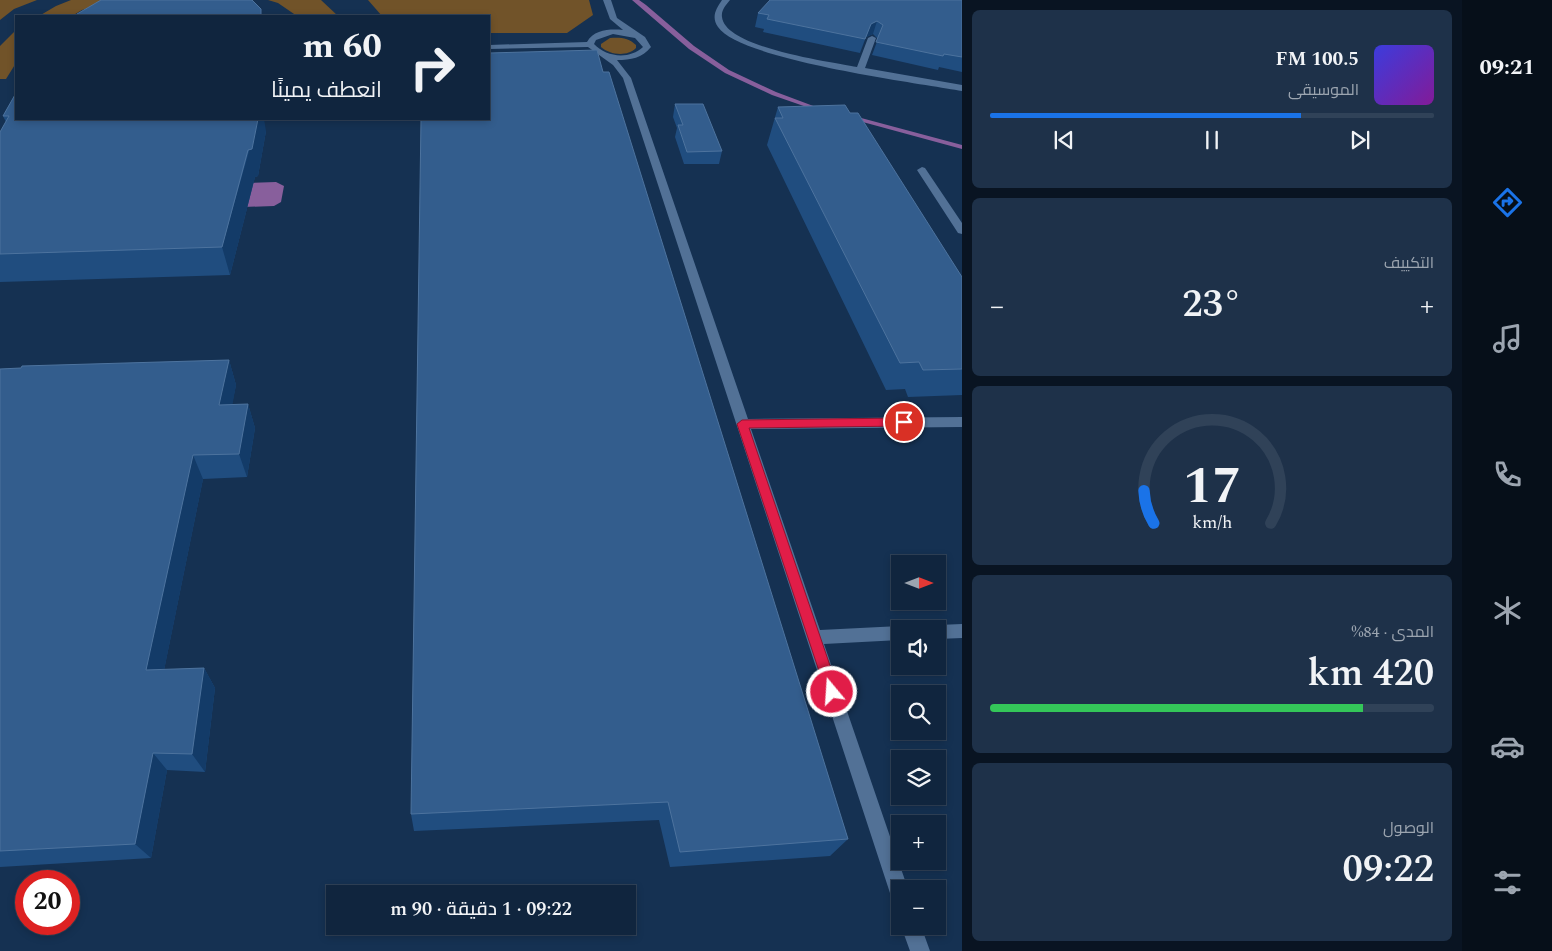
<!DOCTYPE html>
<html lang="ar">
<head>
<meta charset="utf-8">
<style>
	:root { --surface:#10253e; --page:#1e3149; --text:#f1f3f6; --muted:#9ca5b0; --line:#304258; --accent:#1a73e8 }
	body { margin:0; font-family:Spectral,Cairo,serif; background:var(--page); color:var(--text); direction:rtl; height:100vh; display:flex; flex-direction:column; font-size:19px; white-space:nowrap }
	* { box-sizing:border-box; margin:0 }
	p { font-size:16px; color:var(--muted) }
	.icon { flex:none; width:28px; height:28px; fill:none; stroke:currentColor; stroke-width:2; stroke-linecap:round; stroke-linejoin:round }
	.map { position:relative; flex:1; overflow:hidden; direction:ltr }
	.panel { display:flex; flex-direction:column; gap:10px; padding:10px; background:#091422; width:500px }
	.panel>* { flex:none }
	.top-card { position:absolute; left:15px; top:15px; width:475px; height:105px; border-radius:0px; box-shadow:0 2px 8px #0003,0 0 0 1px var(--line); direction:rtl; background:#10253e; color:var(--text); overflow:hidden }
	.needle { width:32px; rotate:90deg }
	.buttons { position:absolute; left:891px; top:555px; display:grid; gap:10px }
	.buttons a { display:grid; place-items:center; width:55px; height:55px; border-radius:0px; background:var(--surface); box-shadow:0 2px 8px #0003,0 0 0 1px var(--line); font-size:25px }
	.speed { position:absolute; left:15px; top:870px; display:flex; gap:10px; font-size:25px; font-weight:700; text-align:center }
	.speed>* { display:grid; place-content:center; width:65px; height:65px; border-radius:50%; background:var(--surface); box-shadow:0 2px 8px #0003,0 0 0 1px var(--line); line-height:1 }
	.speed .limit { border:8px solid #d22; background:#fff; color:#111 }
	.pin { position:absolute; display:grid; place-items:center; width:42px; height:42px; color:#fff; margin:-21px; border:2px solid #fff; border-radius:50%; box-shadow:0 1px 5px #0007 }
	.me { position:absolute; width:55px; margin:-28px; rotate:342deg; stroke-linejoin:round; filter:drop-shadow(0 0 4px #0008) }
	.turn { display:flex; align-items:center; gap:18px; height:105px; padding:0 25px; font-size:22px }
	.turn .icon { width:65px; height:65px; stroke-width:2.5 }
	.turn b { display:block; font-size:35px; line-height:42px }
	.big { font-size:38px; font-weight:600; line-height:1.1 }
	.panel .card { flex:1; display:flex; flex-direction:column; justify-content:center; gap:8px; min-width:0; padding:0 18px; border-radius:8px; background:var(--page) }
	.panel .dial { align-items:center; gap:0 }
	.dial svg { height:130px; overflow:visible; fill:none; stroke:var(--line); stroke-width:7; stroke-linecap:round; text-anchor:middle }
	.dial text { fill:var(--text); stroke:none }
	.song { display:flex; align-items:center; gap:15px }
	.cover { width:60px; height:60px; border-radius:8px; background:linear-gradient(135deg,hsl(240 70% 55%),hsl(290 70% 35%)) }
	.played { height:5px; border-radius:2px; background:linear-gradient(90deg,var(--accent) 70%,var(--line) 70%) }
	.keys { display:flex; justify-content:space-around; direction:ltr }
	.heat { display:flex; justify-content:space-between; align-items:center; font-size:28px; direction:ltr }
	.charge { height:8px; border-radius:4px; background:linear-gradient(90deg,#34c759 84%,var(--line) 0) }
	.trip { position:absolute; left:326px; top:885px; width:310px; height:50px; border-radius:0px; background:var(--surface); box-shadow:0 2px 8px #0003,0 0 0 1px var(--line); font-weight:600; line-height:50px; text-align:center; direction:rtl }
	main { display:flex; flex:1; min-height:0 }
	.dock { display:flex; flex-direction:column; width:90px; justify-content:space-around; align-items:center; background:#060f19; color:var(--muted) }
	.dock .icon { width:35px; height:35px }
	.dock .active { color:var(--accent) }
	.dock b { font-size:22px; color:var(--text) }
	.map>svg:first-child { display:block }
</style>
</head>
<body>
<main>
<nav class="dock">
<b>09:21</b>
<svg class="icon active" aria-label="directions" viewBox="0 0 24 24"><path d="M12 3l9 9-9 9-9-9zM9 14v-3h6M13 9l2 2-2 2"/></svg>
<svg class="icon" aria-label="music" viewBox="0 0 24 24"><path d="M9 18V5l10-2v13"/><circle cx="6" cy="18" r="3"/><circle cx="16" cy="16" r="3"/></svg>
<svg class="icon" aria-label="phone" viewBox="0 0 24 24"><path d="M5 4h4l2 5-3 2q2 4 5 5l2-3 5 2v4C11 20 4 13 5 4z"/></svg>
<svg class="icon" aria-label="climate" viewBox="0 0 24 24"><path d="M12 3v18M4 7l16 10M4 17L20 7"/></svg>
<svg class="icon" aria-label="car" viewBox="0 0 24 24"><path d="M5 17H2v-5l4-1 3-4h7l3 4 3 1v5h-3M9 17h6M6 11h13"/><circle cx="7" cy="17" r="2"/><circle cx="17" cy="17" r="2"/></svg>
<svg class="icon" aria-label="filters" viewBox="0 0 24 24"><path d="M4 7h16M4 17h16"/><circle cx="9" cy="7" r="2"/><circle cx="15" cy="17" r="2"/></svg>
</nav>
<section class="panel">
<div class="card">
<div class="song"><i class="cover"></i><div><b>100.5 FM</b><p>الموسيقى</p></div></div>
<div class="played"></div>
<div class="keys"><svg class="icon" aria-label="previous" viewBox="0 0 24 24"><path d="M18 5L8 12l10 7zM5 5v14"/></svg><svg class="icon" aria-label="pause" viewBox="0 0 24 24"><path d="M8 5v14M16 5v14"/></svg><svg class="icon" aria-label="next" viewBox="0 0 24 24"><path d="M6 5l10 7-10 7zM19 5v14"/></svg></div>
</div>
<div class="card"><p>التكييف</p>
<div class="heat"><a>−</a><b class="big">23°</b><a>+</a></div>
</div>
<div class="card dial"><svg viewBox="0 0 100 80">
<path d="M14 69A42 42 0 1 1 86 69"/>
<path d="M14 69A42 42 0 0 1 8 49" stroke="#1a73e8"/>
<text x="50" y="56" font-size="32" font-weight="700">17</text>
<text x="50" y="72" font-size="11">km/h</text>
</svg></div>
<div class="card"><p>المدى · 84%</p><b class="big">420 km</b><div class="charge"></div></div>
<div class="card"><p>الوصول</p><b class="big">09:22</b></div>
</section>
<div class="map">
<svg width="962" height="951" viewBox="0 0 962 951">
	<rect width="100%" height="100%" fill="#153152"/>
	<path fill="#715329" d="M 0,0 L 37,0 L 14,9 L 0,20 Z
		M 71,0 L 113,0 L 82,10 L 72,16 L 39,16 L 56,6 Z
		M 268,0 L 321,0 L 338,16 L 297,16 L 278,3 Z
		M 368,0 L 589,0 L 593,15 L 567,33 L 489,33 L 489,16 L 382,16 Z
		M 16,30 L 16,63 L 6,79 L 0,79 L 0,46 Z
		M 610,38 C 620,37 629,38 636,45 L 636,48 C 627,57 610,55 601,47 L 601,44 Z"/>
	<path fill="#885f9c" d="M 276,182 L 284,186 L 281,202 L 274,206 L 243,207 L 249,183 Z"/>
	<g fill="none" stroke-linecap="round" stroke-linejoin="round">
		<path fill="#885f9c" fill-rule="evenodd" d="M 632,0 L 639,0 L 646,5 L 694,46 L 729,70 L 776,92 L 824,110 L 821,112 L 772,95 L 725,73 L 689,49 Z
			M 850,115 L 962,145 L 962,149 L 848,118 L 847,117 Z"/>
		<path fill="#527196" fill-rule="evenodd" d="M 603,0 L 611,0 L 617,18 L 645,37 L 651,47 C 642,58 631,60 617,60 L 631,78 L 748,419 L 962,417 L 962,427 L 751,429 L 820,630 L 900,626 L 906,629 L 900,629 L 900,640 L 824,644 L 908,889 L 900,889 L 900,903 L 893,900 L 890,893 L 623,78 L 613,65 L 588,47 L 489,49 L 489,45 L 587,42 C 594,29 611,29 623,30 L 610,19 ZM 613,34 L 635,38 L 643,47 C 629,60 606,57 594,44 L 596,40 Z
			M 722,0 L 730,0 C 726,5 721,10 722,17 C 725,48 832,62 857,67 L 868,38 L 872,36 L 876,38 L 865,68 L 962,85 L 962,91 C 918,83 740,60 718,27 C 711,17 716,9 722,0 Z
			M 922,167 L 925,168 L 962,223 L 962,234 L 958,233 L 917,170 Z
			M 962,624 L 962,638 L 938,639 L 938,629 L 932,629 L 938,625 Z
			M 901,926 L 921,926 L 930,951 L 910,951 Z"/>
	</g>
	<path fill="#204d7f" d="M 962,0 L 962,72 L 939,67 L 938,70 L 872,55 L 878,39 L 873,34 L 866,37 L 860,53 L 763,32 L 764,29 L 755,27 L 758,13 Z
		M 603,72 L 848,839 L 830,856 L 670,867 L 659,820 L 414,831 L 411,814 Z
		M 16,93 L 266,131 L 258,176 L 255,177 L 230,275 L 0,282 L 0,132 L 6,122 L 3,116 Z
		M 675,104 L 722,151 L 719,164 L 684,164 L 675,137 L 677,128 L 673,117 Z
		M 778,107 L 962,277 L 962,395 L 908,397 L 905,389 L 886,390 L 767,145 Z
		M 229,360 L 236,385 L 232,404 L 248,404 L 255,428 L 247,477 L 203,479 L 164,670 L 204,668 L 215,688 L 205,772 L 167,770 L 151,858 L 0,867 L 0,369 Z"/>
	<path fill="#133b68" d="M 877,21 L 873,34 L 866,37 L 860,53 L 871,24 Z
		M 258,119 L 264,119 L 266,131 L 258,176 L 255,177 L 230,275 L 222,247 Z
		M 229,360 L 236,385 L 228,429 L 219,405 Z
		M 248,404 L 255,428 L 247,477 L 239,454 Z
		M 193,455 L 203,479 L 160,690 L 146,670 Z
		M 204,668 L 215,688 L 205,772 L 192,754 Z
		M 153,753 L 167,770 L 151,858 L 135,844 Z"/>
	<path fill="#335d8d" stroke="#4d739e" d="M 101,0 L 252,0 L 261,9 L 261,16 L 75,16 L 77,14 Z
		M 770,0 L 962,0 L 962,57 L 944,54 L 943,56 L 876,42 L 883,25 L 877,21 L 871,24 L 865,39 L 767,19 L 769,15 L 758,13 Z
		M 597,50 L 603,72 L 609,72 L 848,839 L 680,852 L 668,802 L 411,814 L 421,119 L 489,119 L 489,53 Z
		M 16,93 L 16,119 L 258,119 L 252,149 L 248,150 L 222,247 L 0,254 L 0,132 L 9,116 L 3,116 Z
		M 675,104 L 703,104 L 722,151 L 687,152 L 678,125 L 683,125 Z
		M 845,105 L 850,113 L 858,113 L 962,277 L 962,369 L 923,370 L 919,362 L 900,363 L 775,118 L 783,118 L 778,107 Z
		M 229,360 L 219,405 L 248,404 L 239,454 L 193,455 L 146,670 L 204,668 L 192,754 L 153,753 L 135,844 L 0,851 L 0,369 L 21,368 L 22,366 Z"/>
	<path fill="#e11d48" stroke="#92132f" d="M 904,418 L 910,422 L 904,426 L 749,428 L 839,692 L 837,696 L 832,698 L 828,696 L 826,692 L 737,424 L 742,420 Z"/>
</svg>
<div class="buttons">
<a><svg class="needle" viewBox="-14 -14 28 28"><path d="M0-13l5 13h-10z" fill="#e53935"/><path d="M0 13l5-13h-10z" fill="#9ca5b0"/></svg></a>
<a><svg class="icon" aria-label="sound" viewBox="0 0 24 24"><path d="M4 9h4l5-4v14l-5-4H4zM17 9q2 3 0 6"/></svg></a>
<a><svg class="icon" aria-label="search" viewBox="0 0 24 24"><circle cx="10" cy="10" r="6"/><path d="M15 15l6 6"/></svg></a>
<a><svg class="icon" aria-label="layers" viewBox="0 0 24 24"><path d="M12 4l9 5-9 5-9-5zM3 14l9 5 9-5"/></svg></a>
<a>+</a>
<a>−</a>
</div>
<div class="speed"><div class="limit">20</div></div>
<div class="pin" style="left:904px;top:422px;background:#d93025"><svg class="icon" aria-label="arrive" viewBox="0 0 24 24"><path d="M6 21V4h12l-3 4 3 4H6"/></svg></div>
<svg class="me" style="left:832px;top:692px" viewBox="-20 -20 40 40"><circle r="17" fill="#e11d48" stroke="#fff" stroke-width="3"/><path d="M0-11L8 9 0 5-8 9z" fill="#fff"/></svg>
<div class="trip">09:22 · 1 دقيقة · 90 m</div>
<div class="top-card">
<div class="turn"><svg class="icon" aria-label="right" viewBox="0 0 24 24"><path d="M7 20v-9h11M14 6l5 5-5 5"/></svg><div><b>60 m</b>انعطف يمينًا</div></div>
</div>
</div>
</main>
</body>
</html>
